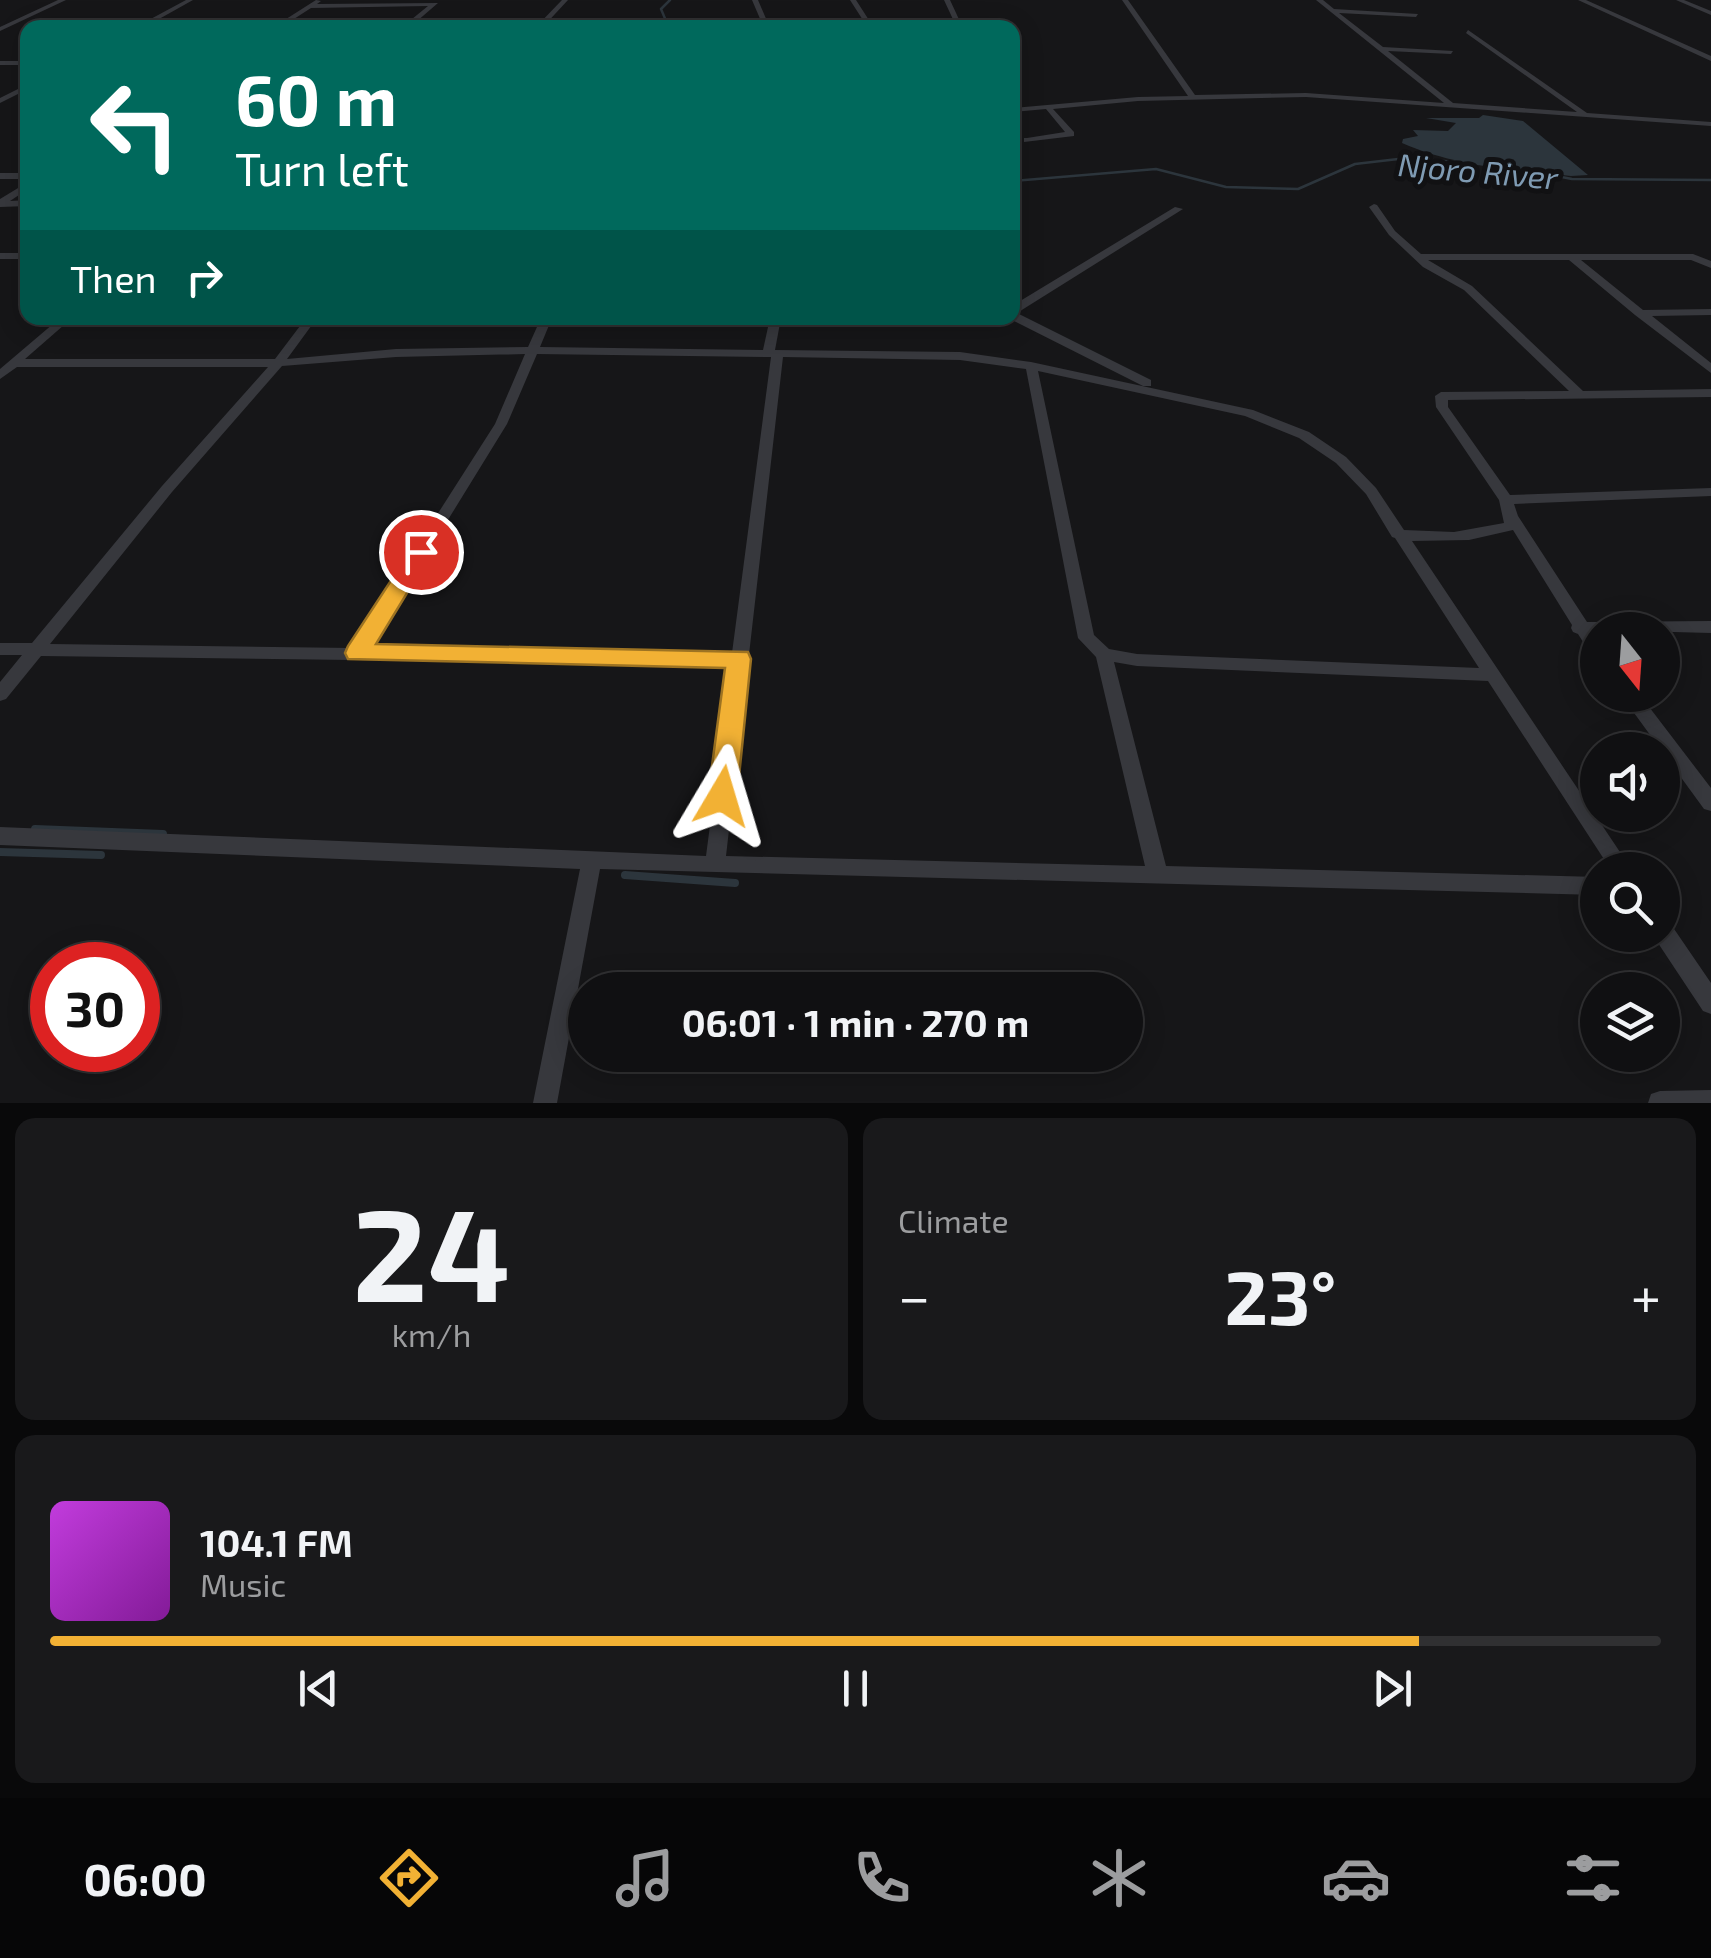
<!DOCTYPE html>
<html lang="en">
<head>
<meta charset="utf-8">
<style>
	:root { --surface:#101012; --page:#19191b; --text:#f1f3f6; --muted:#9c9d9f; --line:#303032; --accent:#f2b134 }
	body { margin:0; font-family:"Exo 2",sans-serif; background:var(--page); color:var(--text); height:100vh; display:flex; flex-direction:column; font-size:38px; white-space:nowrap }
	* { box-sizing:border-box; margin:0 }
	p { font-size:32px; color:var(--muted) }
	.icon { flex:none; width:55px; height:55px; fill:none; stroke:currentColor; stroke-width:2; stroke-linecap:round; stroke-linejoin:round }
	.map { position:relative; height:1103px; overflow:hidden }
	.panel { display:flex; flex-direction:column; gap:15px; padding:15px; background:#09090a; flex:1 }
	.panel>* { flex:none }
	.banner { position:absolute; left:20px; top:20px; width:1000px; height:305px; border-radius:20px; box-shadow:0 5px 25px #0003,0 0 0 2px var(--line); background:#00695c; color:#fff; overflow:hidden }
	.needle { width:65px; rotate:163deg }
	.fabs { position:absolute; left:1580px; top:612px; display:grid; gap:20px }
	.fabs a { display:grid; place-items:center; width:100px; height:100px; border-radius:50%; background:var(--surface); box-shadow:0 5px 25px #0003,0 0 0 2px var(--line); font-size:50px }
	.speed { position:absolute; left:30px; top:942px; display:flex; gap:20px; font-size:50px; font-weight:700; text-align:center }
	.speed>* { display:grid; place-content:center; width:130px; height:130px; border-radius:50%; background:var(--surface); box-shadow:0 5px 25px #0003,0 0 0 2px var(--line); line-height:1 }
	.speed .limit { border:15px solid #d22; background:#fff; color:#111 }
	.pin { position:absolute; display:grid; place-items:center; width:85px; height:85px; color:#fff; margin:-42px; border:5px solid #fff; border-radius:50%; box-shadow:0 2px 10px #0007 }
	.me { position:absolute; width:110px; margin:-55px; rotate:7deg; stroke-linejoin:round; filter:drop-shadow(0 0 8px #0008) }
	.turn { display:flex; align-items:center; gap:35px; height:210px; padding:0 50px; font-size:45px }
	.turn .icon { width:130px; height:130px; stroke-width:2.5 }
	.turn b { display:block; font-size:70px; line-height:85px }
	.then { display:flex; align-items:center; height:95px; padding:0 50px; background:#0003; gap:20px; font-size:38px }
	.big { font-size:75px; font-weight:700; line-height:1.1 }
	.panel .card { flex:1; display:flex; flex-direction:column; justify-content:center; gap:15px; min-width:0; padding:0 35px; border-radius:20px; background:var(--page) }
	.panel .dial { align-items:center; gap:0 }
	.dial b { font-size:130px; line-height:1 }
	.song { display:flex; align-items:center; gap:30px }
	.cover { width:120px; height:120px; border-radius:15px; background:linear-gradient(135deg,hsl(290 70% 55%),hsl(290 70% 35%)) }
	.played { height:10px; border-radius:5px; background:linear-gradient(90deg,var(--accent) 85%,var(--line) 85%) }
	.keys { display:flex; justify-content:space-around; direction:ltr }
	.heat { display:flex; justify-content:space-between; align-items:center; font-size:55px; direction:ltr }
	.panel .tiles { flex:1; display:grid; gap:15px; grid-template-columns:1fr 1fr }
	.card:last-child { grid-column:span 2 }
	.trip { position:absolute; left:568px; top:972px; width:575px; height:100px; border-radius:50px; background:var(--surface); box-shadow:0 5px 25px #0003,0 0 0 2px var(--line); font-weight:700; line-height:100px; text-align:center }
	.dock { display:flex; height:160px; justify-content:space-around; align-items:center; background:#060607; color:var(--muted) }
	.dock .icon { width:70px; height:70px }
	.dock .active { color:var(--accent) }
	.dock b { font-size:45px; color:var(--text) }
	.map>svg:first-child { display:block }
</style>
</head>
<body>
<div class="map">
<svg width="1711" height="1103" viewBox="0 0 1711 1103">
	<rect width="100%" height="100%" fill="#161618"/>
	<path fill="#2c353c" d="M 1483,115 L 1523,121 L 1588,175 L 1571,176 C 1516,170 1453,166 1402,143 L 1403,139 L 1418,136 L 1413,130 L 1448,131 L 1456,123 L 1426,118 L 1479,118 Z"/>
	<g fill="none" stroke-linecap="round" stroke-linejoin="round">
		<path stroke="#2c353c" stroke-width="2.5" d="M 669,28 L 661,9 L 670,0
			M 1012,181 L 1156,169 L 1226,187 L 1298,189 L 1355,164 L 1407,158 L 1504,166 L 1572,179 L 1711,180"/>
		<path stroke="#2c353c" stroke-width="8" d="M 35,829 L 163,834
			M 0,852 L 101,855
			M 625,875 L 735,883"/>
		<path fill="#37383d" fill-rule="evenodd" d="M 58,0 L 66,0 L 0,31 L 0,27 Z
			M 186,0 L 193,0 L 143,28 L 134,28 Z
			M 316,0 L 321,1 L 317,4 L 438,3 L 409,28 L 401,28 L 428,6 L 311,8 L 280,28 L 272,28 Z
			M 562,0 L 568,0 L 542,28 L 535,28 Z
			M 752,0 L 758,0 L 770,28 L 764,28 Z
			M 850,0 L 856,0 L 874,28 L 868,28 Z
			M 944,0 L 950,0 L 963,28 L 957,28 Z
			M 1122,0 L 1128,0 L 1195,95 L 1306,93 L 1444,103 L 1316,0 L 1323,0 L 1334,9 L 1418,14 L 1416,17 L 1339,13 L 1383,47 L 1453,51 L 1451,54 L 1388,51 L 1453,103 L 1577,112 L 1466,33 L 1468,30 L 1587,113 L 1711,122 L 1711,126 L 1306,97 L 1138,101 L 1053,109 L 1074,132 L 1074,136 L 1024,142 L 1024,138 L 1027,138 L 1065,132 L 1046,109 L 1012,112 L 1012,108 L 1138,97 L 1188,96 Z
			M 1578,0 L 1586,0 L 1711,56 L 1711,61 Z
			M 1676,0 L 1684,0 L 1711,11 L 1711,15 Z
			M 0,61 L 28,61 L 28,65 L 0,65 Z
			M 28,84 L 28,89 L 0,103 L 0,98 Z
			M 0,173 L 28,173 L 28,179 L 0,179 Z
			M 28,182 L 28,189 L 10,201 L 28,200 L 28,206 L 0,207 L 0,199 Z
			M 1374,204 L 1377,205 L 1395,231 L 1421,254 L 1693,254 L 1711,261 L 1711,268 L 1691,260 L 1581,260 L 1643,310 L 1711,309 L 1711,315 L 1652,316 L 1711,363 L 1711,373 L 1635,315 L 1569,260 L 1428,260 L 1472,286 L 1583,391 L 1711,389 L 1711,397 L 1448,400 L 1448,407 L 1510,495 L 1711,488 L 1711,496 L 1514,504 L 1518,516 L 1587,622 L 1711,621 L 1711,633 L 1598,630 L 1598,634 L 1595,634 L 1598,638 L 1598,658 L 1592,656 L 1578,634 L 1573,632 L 1571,628 L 1572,625 L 1513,530 L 1469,540 L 1412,541 L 1632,870 L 1611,870 L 1488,681 L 1137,666 L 1114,662 L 1166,866 L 1598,877 L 1598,895 L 600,869 L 557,1103 L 533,1103 L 580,869 L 0,845 L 0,827 L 706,856 L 731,665 L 41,656 L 6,699 L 0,701 L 0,682 L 22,655 L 0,655 L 0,643 L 32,643 L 162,486 L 268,367 L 17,367 L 0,379 L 0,369 L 60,318 L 72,318 L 25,359 L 275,359 L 306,318 L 317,318 L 287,359 L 396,349 L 528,347 L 541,318 L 552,318 L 540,347 L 763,350 L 770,318 L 781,318 L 775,350 L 960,352 L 1031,362 L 1253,410 L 1309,432 L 1346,457 L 1376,488 L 1404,530 L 1454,532 L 1504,523 L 1499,500 L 1436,407 L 1435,396 L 1441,392 L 1569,391 L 1464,290 L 1423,267 L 1389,235 L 1369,207 ZM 525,354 L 495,424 L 352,648 L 50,644 L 172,492 L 282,366 L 396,357 ZM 537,354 L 771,357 L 732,653 L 369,648 L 507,424 ZM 783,357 L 960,360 L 1026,369 L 1078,638 L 1096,657 L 1145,866 L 726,856 ZM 1038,371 L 1245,416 L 1299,438 L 1336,463 L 1366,494 L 1392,537 L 1395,538 L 1479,668 L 1137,654 L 1109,649 L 1094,635 Z
			M 1175,207 L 1183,209 L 1017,313 L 1151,380 L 1151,386 L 1143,386 L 1008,318 L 1012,318 L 1012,306 Z
			M 0,253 L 28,253 L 28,259 L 0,259 Z
			M 1621,695 L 1640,695 L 1711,788 L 1711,811 L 1704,809 Z
			M 1662,920 L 1670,923 L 1711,983 L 1711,1014 L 1703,1011 L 1654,937 L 1654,935 L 1662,935 Z
			M 1711,1090 L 1711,1103 L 1648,1103 L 1651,1094 L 1660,1091 Z"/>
	</g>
	<path fill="#f2b134" stroke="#9d7322" stroke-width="2.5" d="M 421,545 L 432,552 L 376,644 L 748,652 L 751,659 L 737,796 L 733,805 L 722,809 L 712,805 L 708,796 L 725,668 L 348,659 L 345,653 L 348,646 L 413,547 Z"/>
	<g text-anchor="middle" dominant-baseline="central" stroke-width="10" stroke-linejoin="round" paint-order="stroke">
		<g font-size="32" font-style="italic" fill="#7f9bb3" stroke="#111113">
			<text transform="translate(1478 170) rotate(5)">Njoro River</text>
		</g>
	</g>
</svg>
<div class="fabs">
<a><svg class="needle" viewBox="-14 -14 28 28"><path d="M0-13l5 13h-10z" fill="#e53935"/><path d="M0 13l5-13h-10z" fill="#9c9d9f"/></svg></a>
<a><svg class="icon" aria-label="sound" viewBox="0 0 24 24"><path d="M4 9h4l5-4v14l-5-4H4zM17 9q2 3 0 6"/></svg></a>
<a><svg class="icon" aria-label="search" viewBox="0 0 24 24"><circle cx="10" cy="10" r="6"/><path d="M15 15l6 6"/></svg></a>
<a><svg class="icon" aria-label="layers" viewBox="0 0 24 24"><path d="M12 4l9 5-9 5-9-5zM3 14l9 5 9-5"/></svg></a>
</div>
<div class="speed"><div class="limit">30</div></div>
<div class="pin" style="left:421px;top:552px;background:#d93025"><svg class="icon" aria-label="arrive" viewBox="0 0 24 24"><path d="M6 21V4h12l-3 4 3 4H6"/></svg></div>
<svg class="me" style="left:722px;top:796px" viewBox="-20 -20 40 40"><path d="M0-17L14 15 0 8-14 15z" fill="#f2b134" stroke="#fff" stroke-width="4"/></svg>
<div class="trip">06:01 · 1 min · 270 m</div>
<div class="banner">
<div class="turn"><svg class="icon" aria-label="left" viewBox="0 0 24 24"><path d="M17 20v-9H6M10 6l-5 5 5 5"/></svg><div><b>60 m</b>Turn left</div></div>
<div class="then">Then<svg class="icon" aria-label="right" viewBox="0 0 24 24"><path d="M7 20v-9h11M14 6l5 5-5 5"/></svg></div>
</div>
</div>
<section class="panel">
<div class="tiles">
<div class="card dial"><b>24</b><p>km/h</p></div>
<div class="card"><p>Climate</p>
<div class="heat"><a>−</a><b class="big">23°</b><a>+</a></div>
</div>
<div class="card">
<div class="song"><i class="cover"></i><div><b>104.1 FM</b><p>Music</p></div></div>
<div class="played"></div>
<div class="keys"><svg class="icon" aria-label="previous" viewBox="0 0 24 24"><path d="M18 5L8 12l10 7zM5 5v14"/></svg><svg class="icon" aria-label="pause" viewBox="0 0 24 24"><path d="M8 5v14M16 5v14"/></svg><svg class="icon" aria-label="next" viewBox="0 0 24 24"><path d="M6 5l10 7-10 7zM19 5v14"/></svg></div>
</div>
</div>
</section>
<nav class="dock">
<b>06:00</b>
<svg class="icon active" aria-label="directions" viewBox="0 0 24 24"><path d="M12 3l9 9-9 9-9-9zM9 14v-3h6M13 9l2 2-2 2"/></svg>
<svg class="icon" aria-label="music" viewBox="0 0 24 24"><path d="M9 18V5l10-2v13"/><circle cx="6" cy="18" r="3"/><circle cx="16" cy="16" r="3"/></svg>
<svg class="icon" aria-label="phone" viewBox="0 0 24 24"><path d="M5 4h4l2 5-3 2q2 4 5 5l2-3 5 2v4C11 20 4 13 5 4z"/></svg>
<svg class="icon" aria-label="climate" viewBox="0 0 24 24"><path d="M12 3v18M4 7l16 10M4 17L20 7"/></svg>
<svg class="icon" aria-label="car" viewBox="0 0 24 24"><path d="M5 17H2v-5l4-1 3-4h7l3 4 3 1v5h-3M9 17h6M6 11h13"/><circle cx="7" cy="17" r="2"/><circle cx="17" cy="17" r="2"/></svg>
<svg class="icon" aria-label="filters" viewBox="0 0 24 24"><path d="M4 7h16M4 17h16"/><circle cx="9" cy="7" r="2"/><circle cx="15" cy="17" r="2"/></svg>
</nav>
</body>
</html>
